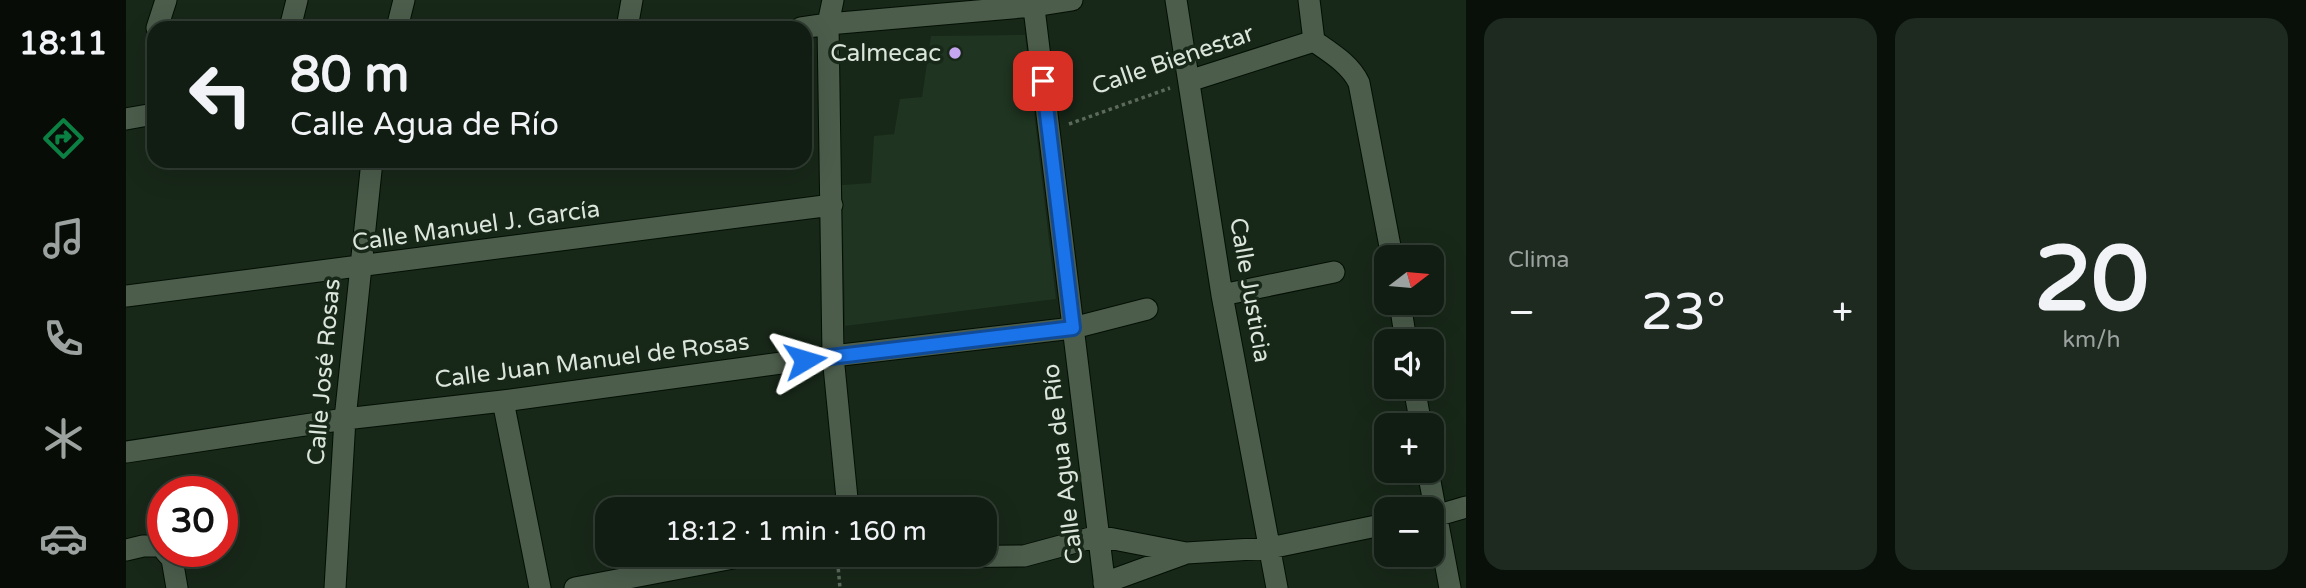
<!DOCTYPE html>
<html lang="es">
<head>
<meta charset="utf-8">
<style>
	:root { --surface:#111d12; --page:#1e2a20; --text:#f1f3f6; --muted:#9ca29f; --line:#303b32; --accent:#0b8043 }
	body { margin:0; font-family:"Varela Round",sans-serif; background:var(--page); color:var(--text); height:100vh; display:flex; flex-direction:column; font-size:26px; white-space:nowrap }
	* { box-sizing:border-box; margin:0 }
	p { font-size:23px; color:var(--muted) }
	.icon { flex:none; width:38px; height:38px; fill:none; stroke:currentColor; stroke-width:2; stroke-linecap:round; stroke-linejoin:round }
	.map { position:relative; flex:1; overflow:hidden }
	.details { display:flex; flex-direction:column; gap:18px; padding:18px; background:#09100a; width:840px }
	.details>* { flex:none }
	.hud { position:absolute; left:21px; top:21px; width:665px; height:147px; border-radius:21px; box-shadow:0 7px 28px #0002,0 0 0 2px var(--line); background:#111d12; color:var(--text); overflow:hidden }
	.needle { width:46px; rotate:74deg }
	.fabs { position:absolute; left:1248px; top:245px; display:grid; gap:14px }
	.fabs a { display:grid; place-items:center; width:70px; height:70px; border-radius:14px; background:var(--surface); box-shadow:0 7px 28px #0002,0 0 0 2px var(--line); font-size:35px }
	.speed { position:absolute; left:21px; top:476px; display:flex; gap:14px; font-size:35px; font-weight:700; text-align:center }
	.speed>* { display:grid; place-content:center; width:91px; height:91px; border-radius:50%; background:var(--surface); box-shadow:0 7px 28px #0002,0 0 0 2px var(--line); line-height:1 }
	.speed .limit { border:10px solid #d22; background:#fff; color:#111 }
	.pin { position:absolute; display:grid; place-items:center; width:60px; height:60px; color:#fff; margin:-30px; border-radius:14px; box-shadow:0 4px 10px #0006 }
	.me { position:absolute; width:77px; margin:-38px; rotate:83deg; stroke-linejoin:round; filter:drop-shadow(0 0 5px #0008) }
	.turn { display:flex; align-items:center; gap:24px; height:147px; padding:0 28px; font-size:32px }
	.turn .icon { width:91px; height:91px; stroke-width:2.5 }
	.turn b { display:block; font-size:49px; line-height:60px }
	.big { font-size:52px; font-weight:600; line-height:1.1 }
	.details .widget { flex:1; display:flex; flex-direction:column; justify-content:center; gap:10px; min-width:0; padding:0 24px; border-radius:21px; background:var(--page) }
	.details .dial { align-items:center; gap:0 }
	.dial b { font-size:91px; line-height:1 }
	.heat { display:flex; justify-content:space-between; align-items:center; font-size:38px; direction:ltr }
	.details .tiles { flex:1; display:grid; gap:18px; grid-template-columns:repeat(2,1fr) }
	.trip { position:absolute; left:469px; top:497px; width:402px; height:70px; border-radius:21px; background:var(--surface); box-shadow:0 7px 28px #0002,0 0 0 2px var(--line); font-weight:600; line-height:70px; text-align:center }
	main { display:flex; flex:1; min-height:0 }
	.tabs { display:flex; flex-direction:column; width:126px; justify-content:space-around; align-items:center; background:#070c07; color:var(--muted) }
	.tabs .icon { width:49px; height:49px }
	.tabs .selected { color:var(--accent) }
	.tabs b { font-size:32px; color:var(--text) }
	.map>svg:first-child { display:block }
</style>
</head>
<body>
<main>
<nav class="tabs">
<b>18:11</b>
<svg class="icon selected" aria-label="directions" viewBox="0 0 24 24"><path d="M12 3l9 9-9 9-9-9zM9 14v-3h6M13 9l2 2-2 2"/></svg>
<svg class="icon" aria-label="music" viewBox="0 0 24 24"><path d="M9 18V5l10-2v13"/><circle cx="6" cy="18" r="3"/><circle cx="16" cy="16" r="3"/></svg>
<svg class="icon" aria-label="phone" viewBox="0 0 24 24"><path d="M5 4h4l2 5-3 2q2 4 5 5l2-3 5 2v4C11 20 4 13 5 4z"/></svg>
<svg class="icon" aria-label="climate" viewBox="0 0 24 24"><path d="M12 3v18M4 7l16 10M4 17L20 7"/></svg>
<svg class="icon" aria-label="car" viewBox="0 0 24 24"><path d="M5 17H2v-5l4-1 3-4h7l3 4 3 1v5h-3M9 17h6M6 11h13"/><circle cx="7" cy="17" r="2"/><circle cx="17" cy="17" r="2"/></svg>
</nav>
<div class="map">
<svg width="1340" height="588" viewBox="0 0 1340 588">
	<rect width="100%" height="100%" fill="#172718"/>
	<path fill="#1f3421" d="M 899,35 L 930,299 L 719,326 L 716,185 L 745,183 L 748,136 L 768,134 L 774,99 L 796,97 L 805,36 Z"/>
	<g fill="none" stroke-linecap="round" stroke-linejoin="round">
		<g stroke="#030f04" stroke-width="23">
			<path id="minor" d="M 707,0 L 702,24 L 707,356 L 722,509
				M 907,0 L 979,588
				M 1050,0 L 1096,295 L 1151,588
				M 1183,0 L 1188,41 C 1205,53 1224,64 1233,83 L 1266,257
				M 31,28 L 40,0
				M 164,28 L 171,0
				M 271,28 L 278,0
				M 501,28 L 506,0
				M 675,28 L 702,24 L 908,6 L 946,0
				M 1063,81 L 1188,41
				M 0,119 L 28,114
				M 1096,295 L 1208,272
				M 0,296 L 706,205
				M 1274,303 L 1280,341
				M 1288,387 L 1295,425
				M 377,401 L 414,588
				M 0,452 L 219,419 L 377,401 L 707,356 L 947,328 L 1021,309
				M 1302,471 L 1324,588
				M 1306,517 L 1340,507
				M 0,550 L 17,546 L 35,546 L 37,548
				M 39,551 L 46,559 L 51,588
				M 788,555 L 796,557 L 898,556 L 972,536 L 1060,553 L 1144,548 L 1260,524
				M 978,583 L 1058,554
				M 209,588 L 219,419 L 246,161
				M 449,588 L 623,555"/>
		</g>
		<path stroke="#5c6a5c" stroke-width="3.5" stroke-dasharray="3.5 3.5" stroke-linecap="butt" d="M 943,124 L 1044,88
			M 711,555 L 714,588"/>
		<use href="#minor" stroke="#4c5d4c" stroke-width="21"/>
	</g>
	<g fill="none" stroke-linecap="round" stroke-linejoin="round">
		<g stroke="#114b97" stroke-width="18">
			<path id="route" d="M 679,360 L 947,328 L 917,81"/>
		</g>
		<use href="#route" stroke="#1a73e8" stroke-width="12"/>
	</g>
	<circle fill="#c6a6f0" stroke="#172718" stroke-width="2.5" cx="829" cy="53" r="7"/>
	<g text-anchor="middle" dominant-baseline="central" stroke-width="7" stroke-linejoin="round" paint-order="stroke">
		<g font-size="24" fill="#dbe5db" stroke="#172718" text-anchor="end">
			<text x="815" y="53">Calmecac</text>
		</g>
		<g font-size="24" fill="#dbe5db" stroke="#172718">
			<text transform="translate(1047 60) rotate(-19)">Calle Bienestar</text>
			<text transform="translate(350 226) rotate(-8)">Calle Manuel J. García</text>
			<text transform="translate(1124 290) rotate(80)">Calle Justicia</text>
			<text transform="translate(466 361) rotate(-7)">Calle Juan Manuel de Rosas</text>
			<text transform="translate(198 372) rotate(-85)">Calle José Rosas</text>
			<text transform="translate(937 464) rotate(-97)">Calle Agua de Río</text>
		</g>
	</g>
</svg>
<div class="fabs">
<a><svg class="needle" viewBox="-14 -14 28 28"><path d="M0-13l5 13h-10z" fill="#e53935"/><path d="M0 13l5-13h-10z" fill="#9ca29f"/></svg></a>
<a><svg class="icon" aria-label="sound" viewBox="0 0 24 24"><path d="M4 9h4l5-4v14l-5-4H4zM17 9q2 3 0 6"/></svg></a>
<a>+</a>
<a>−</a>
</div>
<div class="speed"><div class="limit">30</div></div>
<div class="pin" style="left:917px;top:81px;background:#d93025"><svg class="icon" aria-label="arrive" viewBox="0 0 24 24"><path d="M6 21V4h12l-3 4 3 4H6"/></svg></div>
<svg class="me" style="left:679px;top:360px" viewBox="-20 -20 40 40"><path d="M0-17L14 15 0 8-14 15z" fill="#1a73e8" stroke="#fff" stroke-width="4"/></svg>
<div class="trip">18:12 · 1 min · 160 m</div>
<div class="hud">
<div class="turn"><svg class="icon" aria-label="left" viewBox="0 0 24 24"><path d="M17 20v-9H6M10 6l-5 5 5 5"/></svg><div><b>80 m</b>Calle Agua de Río</div></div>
</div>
</div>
<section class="details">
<div class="tiles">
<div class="widget"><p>Clima</p>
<div class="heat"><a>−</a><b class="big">23°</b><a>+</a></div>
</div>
<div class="widget dial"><b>20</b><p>km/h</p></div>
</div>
</section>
</main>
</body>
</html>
